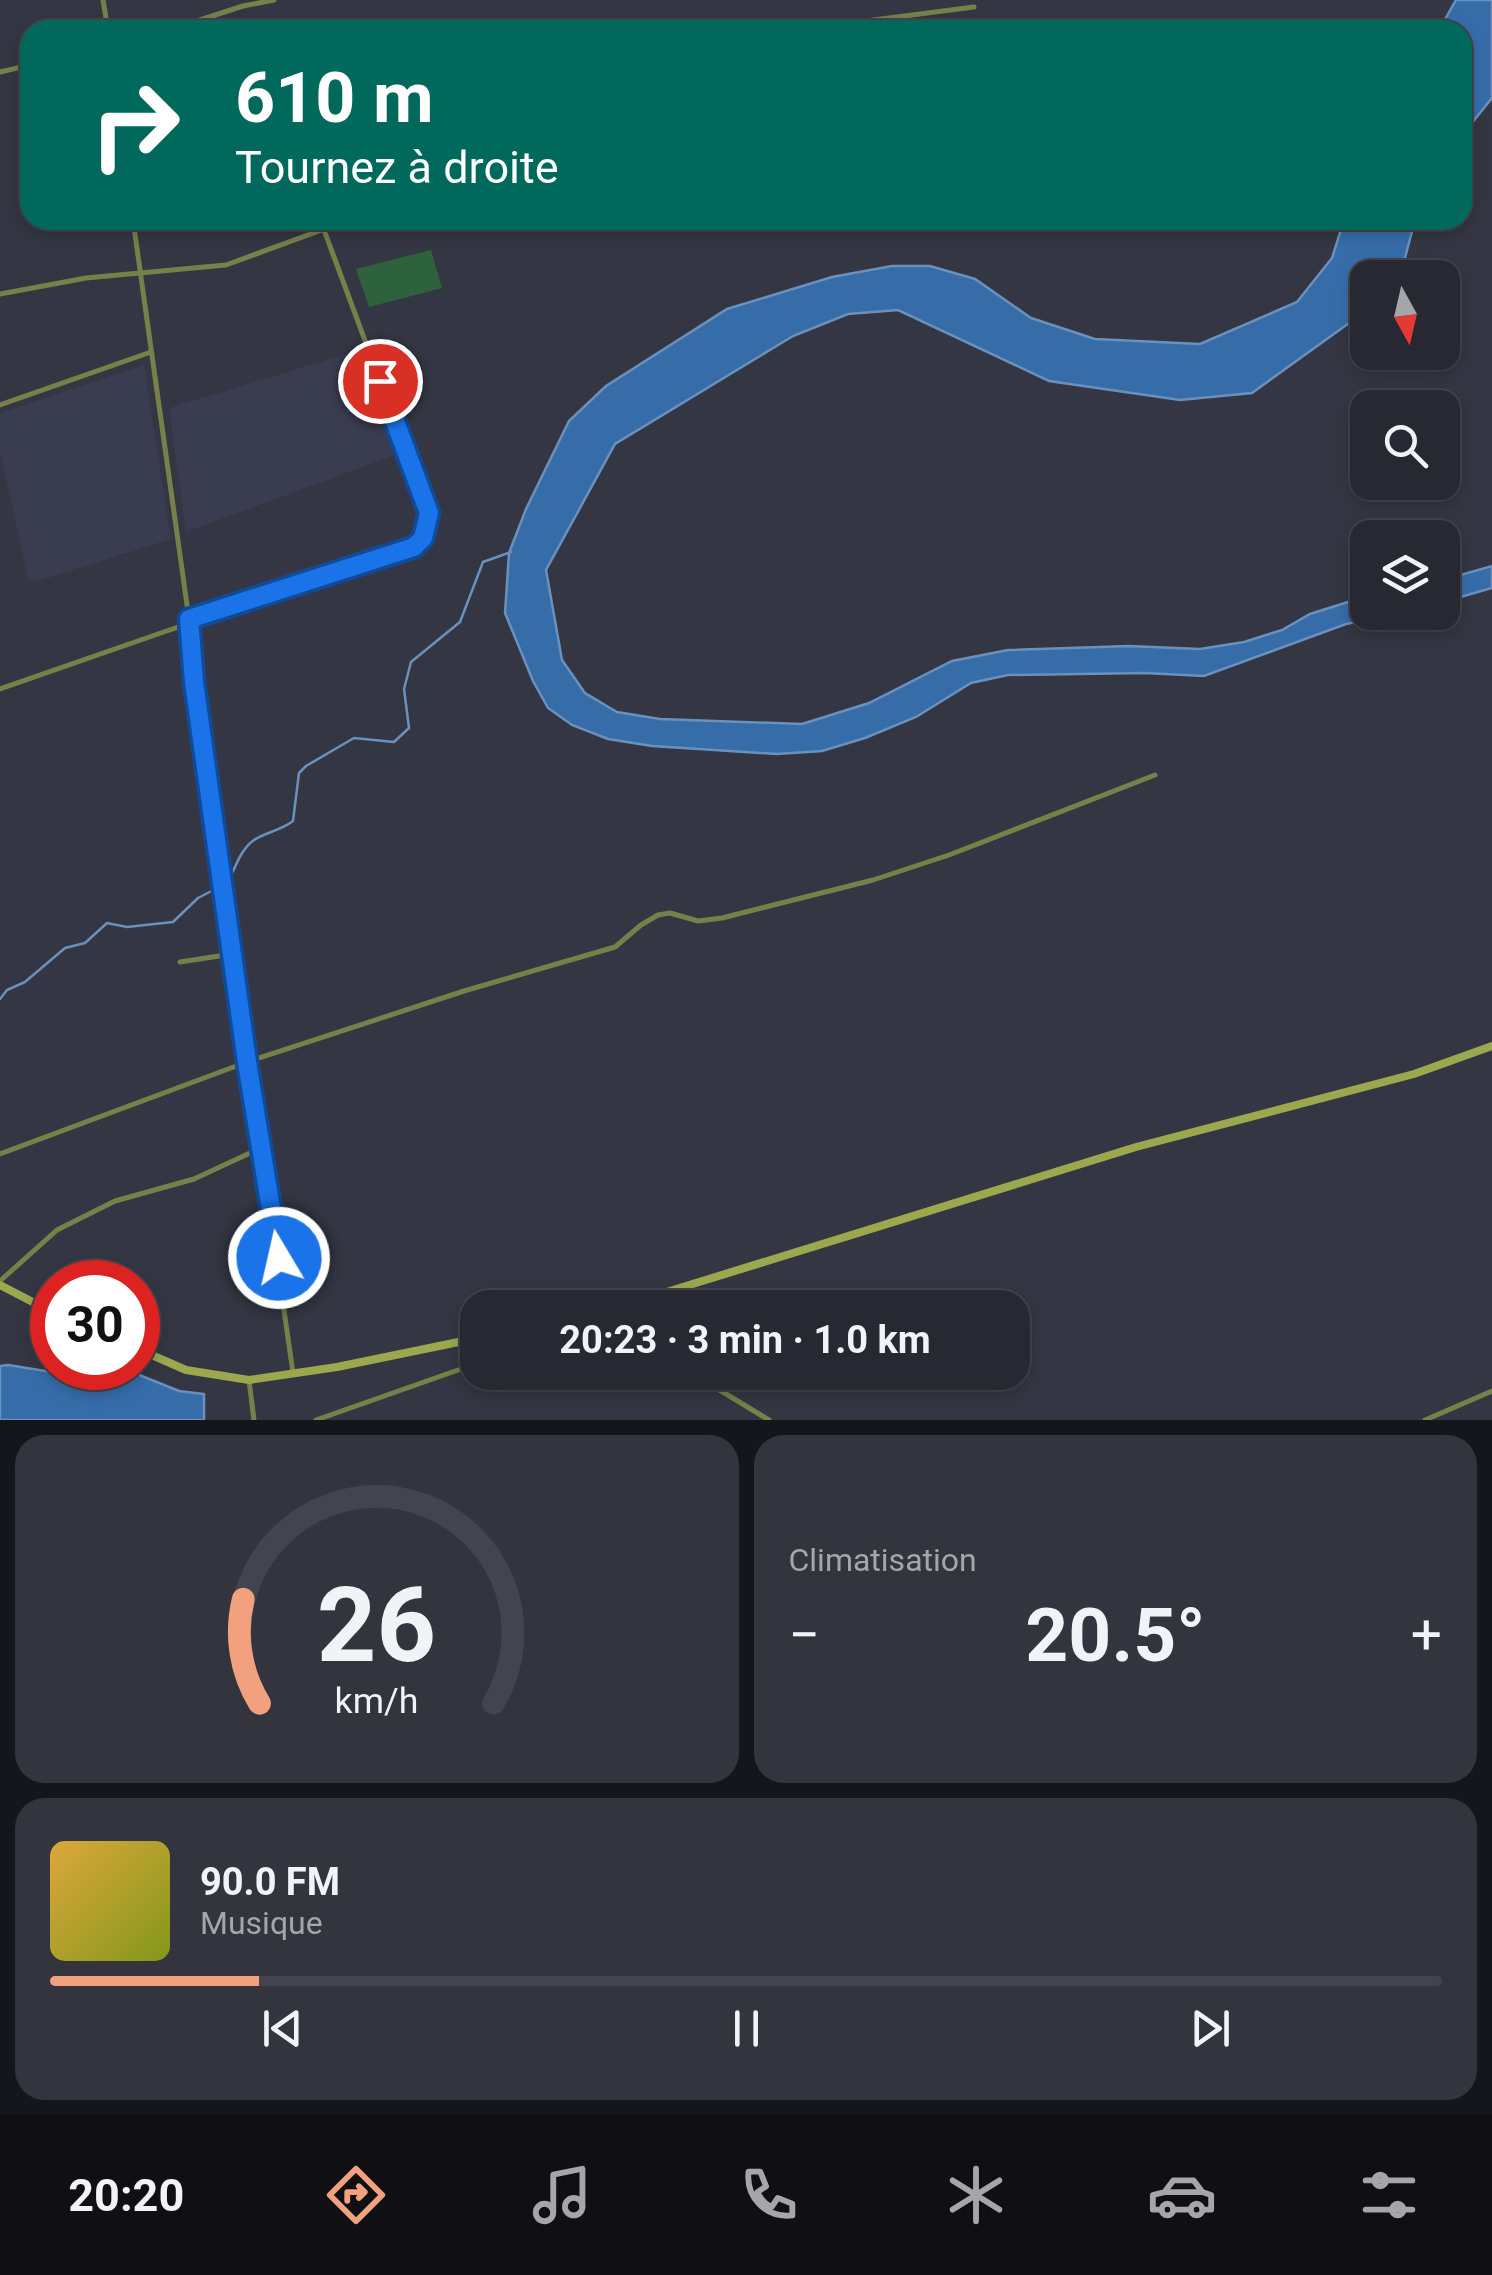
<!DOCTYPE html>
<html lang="fr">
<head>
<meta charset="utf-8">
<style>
	:root { --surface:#272832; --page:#33343e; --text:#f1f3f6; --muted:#a4a6ac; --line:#43444d; --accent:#f2a17e }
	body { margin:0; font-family:Roboto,sans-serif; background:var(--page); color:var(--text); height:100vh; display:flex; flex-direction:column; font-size:38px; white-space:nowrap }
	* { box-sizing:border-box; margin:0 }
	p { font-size:32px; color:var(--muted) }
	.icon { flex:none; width:55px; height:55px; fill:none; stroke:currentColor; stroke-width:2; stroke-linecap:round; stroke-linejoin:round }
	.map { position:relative; height:1420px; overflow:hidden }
	.sheet { display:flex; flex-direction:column; gap:15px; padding:15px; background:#15161c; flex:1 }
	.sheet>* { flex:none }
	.top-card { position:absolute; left:20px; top:20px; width:1452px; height:210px; border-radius:30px; box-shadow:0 5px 15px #0003,0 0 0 2px var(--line); background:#00695c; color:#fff; overflow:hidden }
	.needle { width:65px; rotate:172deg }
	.fabs { position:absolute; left:1350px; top:260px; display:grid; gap:20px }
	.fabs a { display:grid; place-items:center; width:110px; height:110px; border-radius:20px; background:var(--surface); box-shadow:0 5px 15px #0003,0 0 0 2px var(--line); font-size:50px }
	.speed { position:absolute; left:30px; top:1260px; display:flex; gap:20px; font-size:50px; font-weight:700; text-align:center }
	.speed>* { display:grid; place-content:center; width:130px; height:130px; border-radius:50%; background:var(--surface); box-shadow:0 5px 15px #0003,0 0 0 2px var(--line); line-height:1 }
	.speed .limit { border:15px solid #d22; background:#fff; color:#111 }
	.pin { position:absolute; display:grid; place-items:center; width:85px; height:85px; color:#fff; margin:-42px; border:5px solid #fff; border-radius:50%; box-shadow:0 2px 10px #0007 }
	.me { position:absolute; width:110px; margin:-55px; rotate:351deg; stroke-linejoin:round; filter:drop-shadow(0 0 8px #0008) }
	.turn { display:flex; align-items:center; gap:35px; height:210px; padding:0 50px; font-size:45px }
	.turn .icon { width:130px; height:130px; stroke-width:2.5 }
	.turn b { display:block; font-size:70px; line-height:85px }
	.big { font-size:75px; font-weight:700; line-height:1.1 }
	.sheet .card { flex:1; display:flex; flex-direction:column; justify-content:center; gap:15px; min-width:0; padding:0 35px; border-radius:30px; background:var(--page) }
	.sheet .dial { align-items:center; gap:0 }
	.dial svg { height:260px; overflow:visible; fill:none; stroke:var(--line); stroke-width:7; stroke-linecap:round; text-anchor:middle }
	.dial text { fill:var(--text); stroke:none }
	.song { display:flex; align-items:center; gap:30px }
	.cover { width:120px; height:120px; border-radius:15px; background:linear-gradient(135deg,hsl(40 70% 55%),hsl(70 70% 35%)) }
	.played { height:10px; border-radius:5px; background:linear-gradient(90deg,var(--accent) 15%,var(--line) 15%) }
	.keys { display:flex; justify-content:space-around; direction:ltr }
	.heat { display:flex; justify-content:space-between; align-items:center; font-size:55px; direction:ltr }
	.sheet .tiles { flex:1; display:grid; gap:15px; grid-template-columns:1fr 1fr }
	.card:last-child { grid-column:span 2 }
	.trip { position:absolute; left:460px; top:1290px; width:570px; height:100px; border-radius:30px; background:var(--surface); box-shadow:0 5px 15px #0003,0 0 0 2px var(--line); font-weight:700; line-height:100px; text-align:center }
	.menu { display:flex; height:160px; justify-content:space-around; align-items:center; background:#101014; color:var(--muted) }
	.menu .icon { width:70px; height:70px }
	.menu .selected { color:var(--accent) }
	.menu b { font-size:45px; color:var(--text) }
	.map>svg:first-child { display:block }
</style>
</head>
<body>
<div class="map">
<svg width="1492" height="1420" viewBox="0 0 1492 1420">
	<rect width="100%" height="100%" fill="#343643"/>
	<path fill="#3a3c50" d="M 363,349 L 400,453 L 186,532 L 169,408 Z
		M 144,365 L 171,539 L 38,581 L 28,579 L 0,451 L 0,413 Z"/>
	<path fill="#2e623d" d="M 431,250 L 442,288 L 369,307 L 356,269 Z"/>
	<path fill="#366da9" stroke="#6a91bd" stroke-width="2.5" d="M 1456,0 L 1492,0 L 1492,98 L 1463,134 L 1462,30 L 1439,30 Z
		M 1344,220 L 1415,220 L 1405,258 L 1392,277 L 1368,278 L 1367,310 L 1252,393 L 1180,400 L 1049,381 L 898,310 L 848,314 L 793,336 L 615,444 L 546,570 L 562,660 L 585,693 L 617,712 L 660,719 L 802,724 L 869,703 L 952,661 L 1008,650 L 1129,646 L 1200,649 L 1244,642 L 1282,630 L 1310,614 L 1367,596 L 1368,612 L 1401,613 L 1346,624 L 1204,676 L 1145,673 L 1008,675 L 971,683 L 916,717 L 865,738 L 822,751 L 777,754 L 652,746 L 608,739 L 572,725 L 548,708 L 533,681 L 505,613 L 509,553 L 526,509 L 569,421 L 606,386 L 727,309 L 832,277 L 892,266 L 930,266 L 975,279 L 1031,318 L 1095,339 L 1200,344 L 1297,302 L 1332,258 Z
		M 1492,566 L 1492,588 L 1443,602 L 1443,580 Z
		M 8,1365 L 58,1373 L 67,1368 L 122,1368 L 179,1391 L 204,1394 L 204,1420 L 0,1420 L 0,1366 Z"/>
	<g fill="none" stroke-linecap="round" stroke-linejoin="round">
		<path stroke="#6a91bd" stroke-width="2.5" d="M 0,999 L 7,990 L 25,982 L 65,948 L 85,943 L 107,923 L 127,927 L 173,922 L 198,898 L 227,883 C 236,868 239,851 254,840 C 266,832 280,831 293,821 L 299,773 L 306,766 L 354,738 L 394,742 L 409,728 L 404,689 L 411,662 L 460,622 L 483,562 L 511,552"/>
		<path stroke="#778049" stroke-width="5" d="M 103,0 L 108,30
			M 169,30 L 243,6 L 274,0
			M 796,30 L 974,7
			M 0,72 L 30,65
			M 133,220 L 189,619 L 194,682 L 293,1373
			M 0,294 L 86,278 L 226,265 L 349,220
			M 0,405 L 151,352
			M 0,689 L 181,626 L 189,619 L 414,547 L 423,538 L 429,513 L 324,230
			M 180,962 L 232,954
			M 0,1154 L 247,1062 L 464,991 L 615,947 L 641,925 L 658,915 L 670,913 L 698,921 L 722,918 L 873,880 L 949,855 L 1155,775
			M 0,1281 L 57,1230 L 115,1201 L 194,1179 L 261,1148
			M 690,1372 L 769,1420
			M 249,1380 L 254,1420
			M 316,1420 L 478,1363
			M 1425,1420 L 1492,1391"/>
		<path stroke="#9ba84d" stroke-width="8" d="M 0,1285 L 52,1312
			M 615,1308 L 1136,1147 L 1414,1074 L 1492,1046
			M 138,1349 L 186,1370 L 249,1380 L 337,1367 L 478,1338"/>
	</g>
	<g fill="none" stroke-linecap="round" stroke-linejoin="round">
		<g stroke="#114b97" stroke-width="25">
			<path id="route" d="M 279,1258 L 247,1062 L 194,682 L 189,619 L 414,547 L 423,538 L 429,513 L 380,381"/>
		</g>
		<use href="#route" stroke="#1a73e8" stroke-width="18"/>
	</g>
</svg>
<div class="fabs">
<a><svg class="needle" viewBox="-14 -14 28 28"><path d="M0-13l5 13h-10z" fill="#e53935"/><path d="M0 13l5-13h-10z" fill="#a4a6ac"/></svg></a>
<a><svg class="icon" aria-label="search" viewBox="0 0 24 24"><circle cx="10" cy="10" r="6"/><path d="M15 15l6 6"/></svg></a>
<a><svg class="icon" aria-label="layers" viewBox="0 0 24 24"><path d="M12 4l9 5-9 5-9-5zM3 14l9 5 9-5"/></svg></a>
</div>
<div class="speed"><div class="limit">30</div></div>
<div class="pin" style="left:380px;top:381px;background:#d93025"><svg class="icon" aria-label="arrive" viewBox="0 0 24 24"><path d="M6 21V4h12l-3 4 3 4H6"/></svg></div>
<svg class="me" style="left:279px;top:1258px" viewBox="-20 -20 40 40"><circle r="17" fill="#1a73e8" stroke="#fff" stroke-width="3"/><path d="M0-11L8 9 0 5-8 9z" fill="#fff"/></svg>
<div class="trip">20:23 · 3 min · 1.0 km</div>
<div class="top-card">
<div class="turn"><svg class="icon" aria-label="right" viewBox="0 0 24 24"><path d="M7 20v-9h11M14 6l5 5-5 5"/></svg><div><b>610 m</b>Tournez à droite</div></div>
</div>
</div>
<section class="sheet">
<div class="tiles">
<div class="card dial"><svg viewBox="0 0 100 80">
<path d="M14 69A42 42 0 1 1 86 69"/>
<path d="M14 69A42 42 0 0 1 9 37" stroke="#f2a17e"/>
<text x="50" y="56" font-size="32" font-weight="700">26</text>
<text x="50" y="72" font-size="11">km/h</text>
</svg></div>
<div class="card"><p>Climatisation</p>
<div class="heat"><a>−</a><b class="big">20.5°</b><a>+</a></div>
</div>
<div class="card">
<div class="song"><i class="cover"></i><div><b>90.0 FM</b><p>Musique</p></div></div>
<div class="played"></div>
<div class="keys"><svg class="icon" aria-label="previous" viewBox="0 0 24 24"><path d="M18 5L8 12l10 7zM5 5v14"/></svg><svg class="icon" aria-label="pause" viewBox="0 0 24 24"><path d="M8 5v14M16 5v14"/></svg><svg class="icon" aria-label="next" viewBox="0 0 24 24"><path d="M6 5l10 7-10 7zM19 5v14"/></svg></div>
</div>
</div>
</section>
<nav class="menu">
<b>20:20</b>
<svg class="icon selected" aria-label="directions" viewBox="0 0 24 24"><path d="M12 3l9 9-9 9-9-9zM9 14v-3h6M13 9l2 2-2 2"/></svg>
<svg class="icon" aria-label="music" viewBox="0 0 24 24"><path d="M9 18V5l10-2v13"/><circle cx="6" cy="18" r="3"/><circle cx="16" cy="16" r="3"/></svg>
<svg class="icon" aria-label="phone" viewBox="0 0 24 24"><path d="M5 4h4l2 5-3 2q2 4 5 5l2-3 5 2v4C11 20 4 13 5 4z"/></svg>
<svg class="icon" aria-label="climate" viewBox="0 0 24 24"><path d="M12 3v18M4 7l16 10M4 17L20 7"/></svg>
<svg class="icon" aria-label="car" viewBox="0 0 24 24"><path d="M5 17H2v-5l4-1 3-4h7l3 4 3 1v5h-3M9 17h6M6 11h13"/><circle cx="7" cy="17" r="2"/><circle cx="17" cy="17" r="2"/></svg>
<svg class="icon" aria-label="filters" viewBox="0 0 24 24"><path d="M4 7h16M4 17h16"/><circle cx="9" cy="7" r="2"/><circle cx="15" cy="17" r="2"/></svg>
</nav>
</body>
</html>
